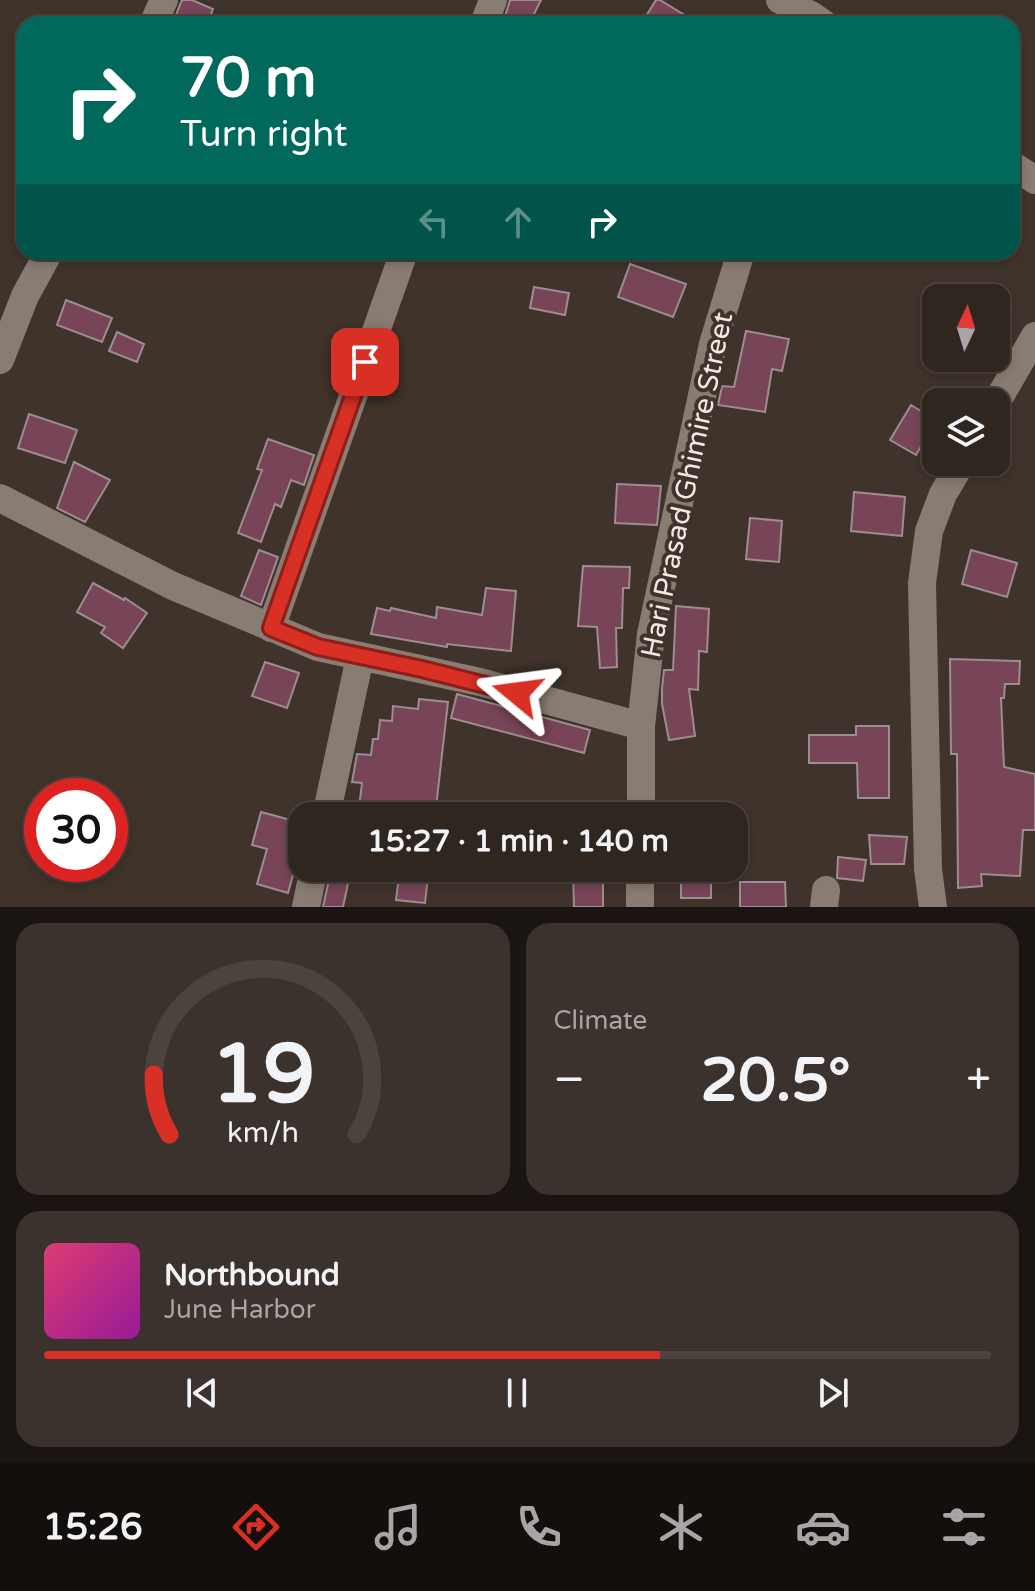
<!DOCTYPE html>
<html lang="en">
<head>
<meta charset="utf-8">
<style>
	:root { --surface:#2f2620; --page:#3b322d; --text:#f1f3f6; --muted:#a7a5a5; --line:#4a433e; --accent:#d93025 }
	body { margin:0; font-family:"Varela Round",sans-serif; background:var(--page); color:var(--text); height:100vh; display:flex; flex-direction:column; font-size:30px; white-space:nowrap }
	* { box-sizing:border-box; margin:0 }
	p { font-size:26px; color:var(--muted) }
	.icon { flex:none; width:44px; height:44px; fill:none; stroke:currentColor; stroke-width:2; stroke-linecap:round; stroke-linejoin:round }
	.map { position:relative; height:907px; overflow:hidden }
	.sheet { display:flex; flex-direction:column; gap:16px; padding:16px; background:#1a1512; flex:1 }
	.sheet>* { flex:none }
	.guide { position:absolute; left:16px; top:16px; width:1004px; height:244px; border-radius:24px; box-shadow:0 4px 12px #0003,0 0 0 2px var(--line); background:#00695c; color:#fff; overflow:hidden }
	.needle { width:52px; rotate:4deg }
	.tools { position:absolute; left:922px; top:284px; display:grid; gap:16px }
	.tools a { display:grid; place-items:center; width:88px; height:88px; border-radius:16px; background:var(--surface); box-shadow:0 4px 12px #0003,0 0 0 2px var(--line); font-size:40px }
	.speed { position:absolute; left:24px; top:778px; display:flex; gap:16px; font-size:40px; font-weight:700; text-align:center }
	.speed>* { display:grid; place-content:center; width:104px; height:104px; border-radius:50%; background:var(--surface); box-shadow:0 4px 12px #0003,0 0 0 2px var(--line); line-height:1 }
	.speed .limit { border:12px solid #d22; background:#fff; color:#111 }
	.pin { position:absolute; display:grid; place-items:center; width:68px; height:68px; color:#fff; margin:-34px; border-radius:16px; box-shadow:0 4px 12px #0006 }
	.me { position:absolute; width:88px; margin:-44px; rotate:286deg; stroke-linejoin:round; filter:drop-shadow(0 0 6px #0008) }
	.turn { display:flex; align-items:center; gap:28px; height:168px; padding:0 32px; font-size:36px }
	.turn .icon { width:104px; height:104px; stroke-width:2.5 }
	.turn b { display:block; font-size:56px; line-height:68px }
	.lanes { display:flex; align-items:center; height:76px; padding:0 32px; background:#0003; justify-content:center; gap:40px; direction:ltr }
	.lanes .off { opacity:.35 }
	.big { font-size:60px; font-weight:700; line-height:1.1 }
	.sheet .tile { flex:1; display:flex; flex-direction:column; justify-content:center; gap:12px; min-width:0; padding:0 28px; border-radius:24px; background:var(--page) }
	.sheet .dial { align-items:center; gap:0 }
	.dial svg { height:208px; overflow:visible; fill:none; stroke:var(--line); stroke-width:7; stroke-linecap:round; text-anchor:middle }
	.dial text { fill:var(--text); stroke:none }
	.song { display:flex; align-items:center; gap:24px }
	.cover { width:96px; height:96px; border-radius:12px; background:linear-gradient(135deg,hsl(340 70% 55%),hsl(300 70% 35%)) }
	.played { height:8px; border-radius:4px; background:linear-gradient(90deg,var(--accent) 65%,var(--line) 65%) }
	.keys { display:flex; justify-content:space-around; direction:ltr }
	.heat { display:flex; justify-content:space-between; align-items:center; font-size:44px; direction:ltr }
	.sheet .tiles { flex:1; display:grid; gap:16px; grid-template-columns:1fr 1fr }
	.tile:last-child { grid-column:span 2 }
	.trip { position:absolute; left:288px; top:802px; width:460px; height:80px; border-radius:24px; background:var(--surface); box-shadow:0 4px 12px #0003,0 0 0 2px var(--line); font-weight:700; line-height:80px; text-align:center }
	.tab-bar { display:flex; height:128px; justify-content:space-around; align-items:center; background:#130f0d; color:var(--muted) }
	.tab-bar .icon { width:56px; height:56px }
	.tab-bar .active { color:var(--accent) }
	.tab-bar b { font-size:36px; color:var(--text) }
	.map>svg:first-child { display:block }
</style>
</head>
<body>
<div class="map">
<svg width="1035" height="907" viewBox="0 0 1035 907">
	<rect width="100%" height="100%" fill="#3f332b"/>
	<path fill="#784558" stroke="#9d8c91" stroke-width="2" d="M 182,0 L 192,0 L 213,9 L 207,24 L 198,24 L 176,15 Z
		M 510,0 L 541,0 L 529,24 L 507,24 L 503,23 Z
		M 656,0 L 660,0 L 699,24 L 641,24 Z
		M 630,264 L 686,284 L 673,317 L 618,297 Z
		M 534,287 L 569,293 L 565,315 L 530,308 Z
		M 66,300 L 112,318 L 102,342 L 57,325 Z
		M 746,331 L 789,339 L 782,371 L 772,369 L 765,412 L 718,405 L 722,386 L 734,387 Z
		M 117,332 L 144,344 L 137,362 L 109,351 Z
		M 911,405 L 936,420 L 936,451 L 923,443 L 916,455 L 890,440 Z
		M 29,414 L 77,430 L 65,463 L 18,448 Z
		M 268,439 L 314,455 L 304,485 L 291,480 L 281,507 L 275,504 L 261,542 L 238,533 L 262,470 L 257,469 Z
		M 74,462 L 110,480 L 85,522 L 57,508 Z
		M 617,484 L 661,486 L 657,525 L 615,523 Z
		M 854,492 L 905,497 L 902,536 L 851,531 Z
		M 750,518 L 782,521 L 779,562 L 746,559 Z
		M 259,550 L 278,557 L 261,605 L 241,596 Z
		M 971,550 L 1017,563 L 1007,597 L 962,584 Z
		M 583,566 L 630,567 L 629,588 L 623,588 L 622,628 L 616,628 L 617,667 L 600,668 L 597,627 L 578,626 Z
		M 93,583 L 124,600 L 125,598 L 147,613 L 123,648 L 101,633 L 105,627 L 77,612 Z
		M 486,588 L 516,591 L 511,651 L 447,644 L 447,647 L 371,634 L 377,608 L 390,611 L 391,608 L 436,618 L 437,607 L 482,615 Z
		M 676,606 L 709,609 L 707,652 L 699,651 L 698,690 L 689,689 L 695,736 L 669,740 L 662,704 L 662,688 L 664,670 L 673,670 Z
		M 950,659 L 1020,661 L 1019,684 L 1005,684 L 1004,698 L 1001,698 L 1004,767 L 1035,774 L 1035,830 L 1023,830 L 1020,876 L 981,874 L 982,886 L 958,888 L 957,754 L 951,754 Z
		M 265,662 L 299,673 L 287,708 L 252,696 Z
		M 457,694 L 590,730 L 584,753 L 451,718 Z
		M 419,699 L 448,702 L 435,816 L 358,816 L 362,783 L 352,782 L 357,754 L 371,755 L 373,739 L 378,739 L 380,720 L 392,721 L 393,706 L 418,709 Z
		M 856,726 L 889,726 L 889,798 L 858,798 L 857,763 L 809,763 L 809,735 L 856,735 Z
		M 261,812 L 302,823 L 302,836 L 294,864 L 296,864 L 288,893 L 257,884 L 267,849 L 252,845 Z
		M 869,835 L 907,837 L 904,864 L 871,864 Z
		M 838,857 L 866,860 L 863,881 L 837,878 Z
		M 400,868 L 429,868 L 425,903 L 396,900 Z
		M 603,873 L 603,907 L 574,907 L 573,874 Z
		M 330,875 L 349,879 L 343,907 L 323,907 Z
		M 681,876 L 711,876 L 711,898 L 681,898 Z
		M 740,882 L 785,882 L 786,907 L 740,907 Z"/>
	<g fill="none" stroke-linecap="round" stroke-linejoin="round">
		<path stroke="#897c73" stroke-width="28" d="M 780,0 L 811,15 L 824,24
			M 153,24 L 164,0
			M 484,24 L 493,0
			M 1012,165 L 1035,180
			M 0,360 L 25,296 L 49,252
			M 996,403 L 1035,336
			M 0,498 L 173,586 L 318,647 L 480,682 L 641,726
			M 271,628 L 404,252
			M 326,816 L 360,657
			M 641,816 L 641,726 L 651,634 L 713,344 L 741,252
			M 306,907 L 314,868
			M 640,907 L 640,868
			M 824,907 L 826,890
			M 933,907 L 928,869 L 922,583 L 929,531 L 943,494 L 962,462"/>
	</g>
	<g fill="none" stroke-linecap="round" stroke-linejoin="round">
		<g stroke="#8d1f18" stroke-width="20">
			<path id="route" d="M 365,362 L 271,628 L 318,647 L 422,669 L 517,693"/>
		</g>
		<use href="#route" stroke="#d93025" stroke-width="14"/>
	</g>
	<g text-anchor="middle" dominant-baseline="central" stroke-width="8" stroke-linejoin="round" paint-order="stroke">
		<g font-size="28" fill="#f1e9e4" stroke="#3f332b">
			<text transform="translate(687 485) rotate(-78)">Hari Prasad Ghimire Street</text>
		</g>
	</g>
</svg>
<div class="tools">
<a><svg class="needle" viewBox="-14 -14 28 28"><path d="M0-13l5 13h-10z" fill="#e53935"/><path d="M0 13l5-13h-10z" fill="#a7a5a5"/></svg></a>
<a><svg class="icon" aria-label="layers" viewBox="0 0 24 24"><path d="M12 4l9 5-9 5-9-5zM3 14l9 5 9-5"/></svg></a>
</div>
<div class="speed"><div class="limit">30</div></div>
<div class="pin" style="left:365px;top:362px;background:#d93025"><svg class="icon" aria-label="arrive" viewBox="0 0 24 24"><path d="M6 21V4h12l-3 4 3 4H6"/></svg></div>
<svg class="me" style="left:517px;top:693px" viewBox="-20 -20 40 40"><path d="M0-17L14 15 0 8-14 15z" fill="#d93025" stroke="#fff" stroke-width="4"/></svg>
<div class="trip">15:27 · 1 min · 140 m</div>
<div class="guide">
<div class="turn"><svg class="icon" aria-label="right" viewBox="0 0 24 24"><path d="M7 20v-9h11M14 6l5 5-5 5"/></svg><div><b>70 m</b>Turn right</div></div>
<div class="lanes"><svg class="icon off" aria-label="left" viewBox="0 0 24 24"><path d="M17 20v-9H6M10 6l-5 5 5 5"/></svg><svg class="icon off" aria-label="ahead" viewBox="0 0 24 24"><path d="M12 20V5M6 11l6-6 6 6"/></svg><svg class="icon" aria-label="right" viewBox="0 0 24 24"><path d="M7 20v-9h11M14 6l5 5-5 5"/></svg></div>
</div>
</div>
<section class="sheet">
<div class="tiles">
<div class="tile dial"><svg viewBox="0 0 100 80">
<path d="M14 69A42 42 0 1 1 86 69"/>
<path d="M14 69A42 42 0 0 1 8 46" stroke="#d93025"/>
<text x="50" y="56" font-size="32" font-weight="700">19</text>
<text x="50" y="72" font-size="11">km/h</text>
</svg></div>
<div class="tile"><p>Climate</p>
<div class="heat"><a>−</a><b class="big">20.5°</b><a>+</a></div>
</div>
<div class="tile">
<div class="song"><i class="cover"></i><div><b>Northbound</b><p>June Harbor</p></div></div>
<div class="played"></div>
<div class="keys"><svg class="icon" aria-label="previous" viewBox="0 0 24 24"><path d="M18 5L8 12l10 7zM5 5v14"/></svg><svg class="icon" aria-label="pause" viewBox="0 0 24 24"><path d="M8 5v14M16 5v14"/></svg><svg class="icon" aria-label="next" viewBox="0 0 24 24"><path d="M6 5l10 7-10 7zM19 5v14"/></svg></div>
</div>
</div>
</section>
<nav class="tab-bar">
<b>15:26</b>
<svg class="icon active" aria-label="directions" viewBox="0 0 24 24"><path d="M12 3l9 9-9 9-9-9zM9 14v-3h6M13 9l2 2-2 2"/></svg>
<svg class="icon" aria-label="music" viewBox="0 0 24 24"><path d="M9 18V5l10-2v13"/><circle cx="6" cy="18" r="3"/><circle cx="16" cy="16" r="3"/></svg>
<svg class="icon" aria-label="phone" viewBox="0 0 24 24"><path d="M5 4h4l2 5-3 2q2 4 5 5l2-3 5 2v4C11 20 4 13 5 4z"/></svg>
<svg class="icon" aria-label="climate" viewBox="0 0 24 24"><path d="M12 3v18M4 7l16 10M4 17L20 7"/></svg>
<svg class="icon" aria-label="car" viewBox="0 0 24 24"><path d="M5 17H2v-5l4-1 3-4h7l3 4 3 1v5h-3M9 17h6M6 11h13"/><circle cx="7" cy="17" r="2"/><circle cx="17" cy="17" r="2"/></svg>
<svg class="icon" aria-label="filters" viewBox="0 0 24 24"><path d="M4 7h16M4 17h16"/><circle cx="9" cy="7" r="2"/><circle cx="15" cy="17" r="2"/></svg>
</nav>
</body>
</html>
